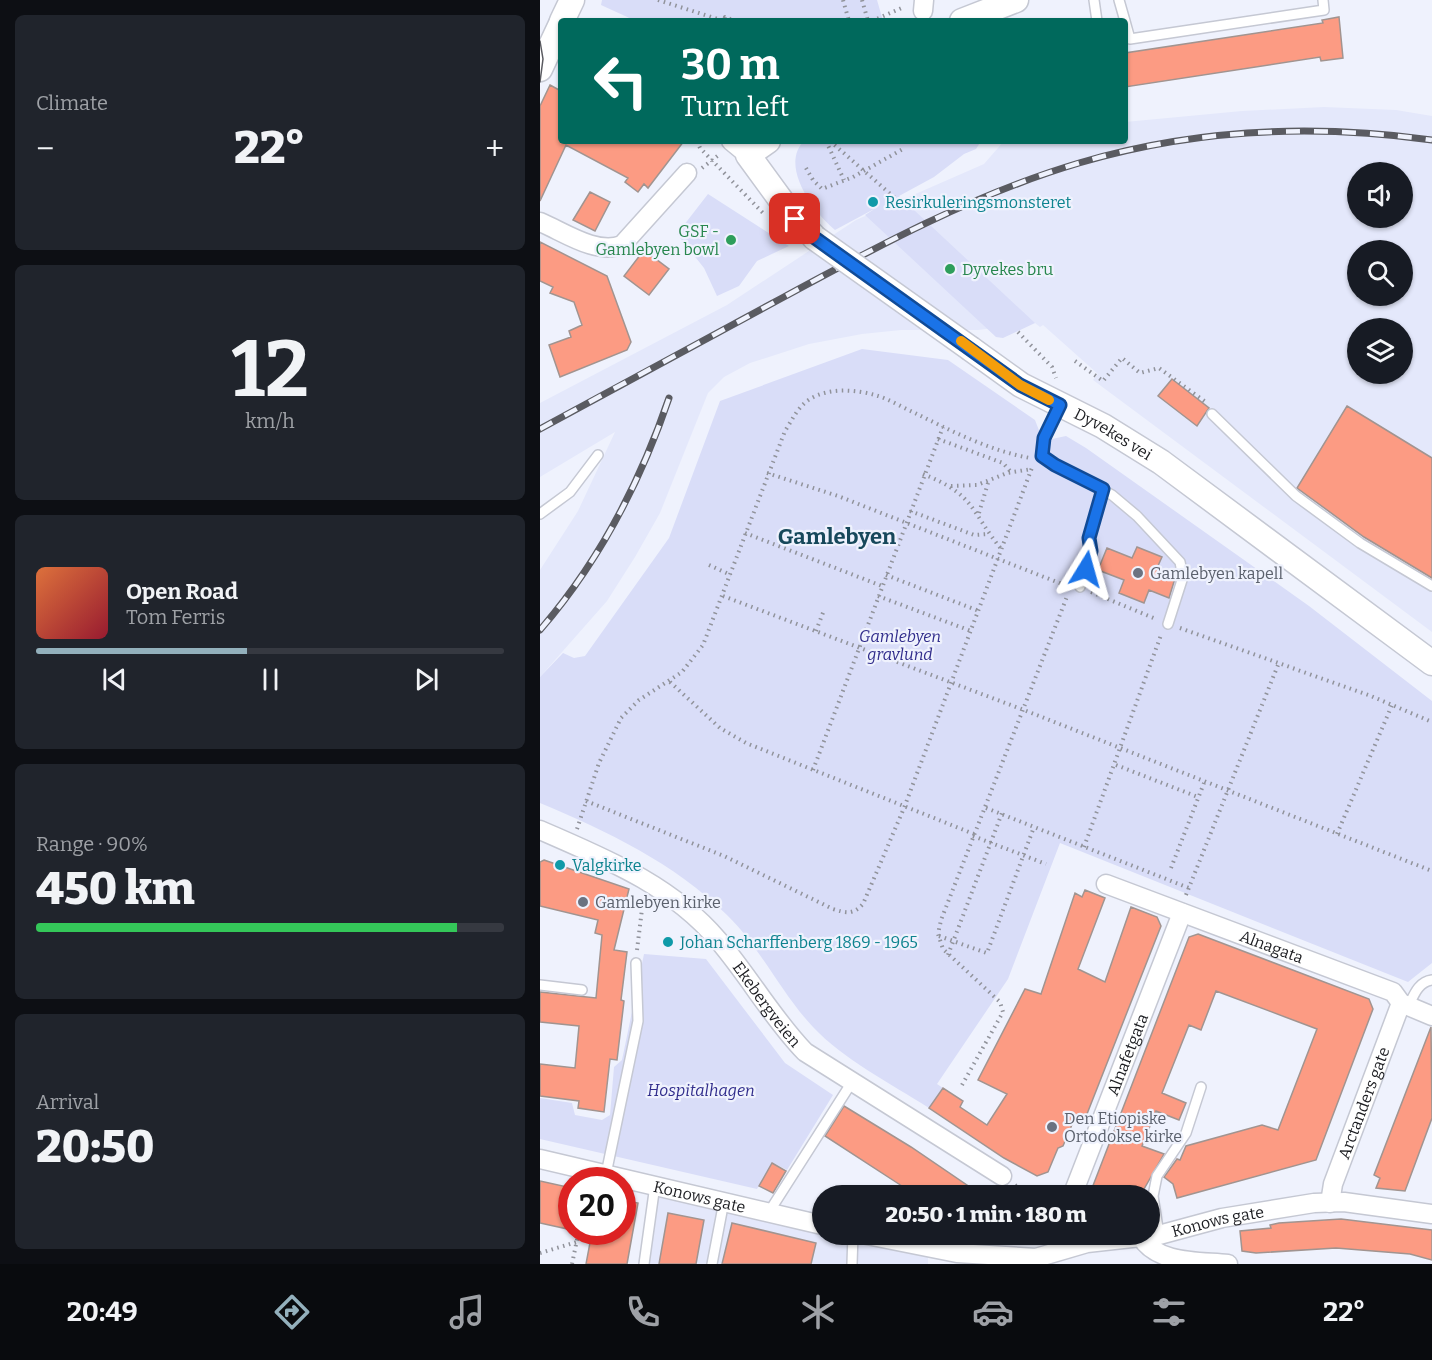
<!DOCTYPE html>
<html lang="en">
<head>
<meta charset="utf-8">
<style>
	:root { --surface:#171b24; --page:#20242c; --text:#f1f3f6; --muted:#9ea1a6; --line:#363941; --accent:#93b0bc }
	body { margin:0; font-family:Bitter,serif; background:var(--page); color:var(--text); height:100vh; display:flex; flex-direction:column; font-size:22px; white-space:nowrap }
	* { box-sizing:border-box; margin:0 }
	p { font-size:20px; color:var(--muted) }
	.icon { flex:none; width:33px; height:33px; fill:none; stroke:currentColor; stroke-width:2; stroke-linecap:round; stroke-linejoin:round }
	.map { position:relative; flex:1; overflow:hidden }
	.side { display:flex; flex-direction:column; gap:15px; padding:15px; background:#0d0f14; width:540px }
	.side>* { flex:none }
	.guide { position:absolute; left:18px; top:18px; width:570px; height:126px; border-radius:6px; box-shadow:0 2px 4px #0004; background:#00695c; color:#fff; overflow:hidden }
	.controls { position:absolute; left:807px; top:162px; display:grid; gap:12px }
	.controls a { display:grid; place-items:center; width:66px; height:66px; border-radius:50%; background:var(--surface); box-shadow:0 2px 4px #0004; font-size:30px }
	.speed { position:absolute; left:18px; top:1167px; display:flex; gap:12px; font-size:30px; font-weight:700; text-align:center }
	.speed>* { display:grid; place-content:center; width:78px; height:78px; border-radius:50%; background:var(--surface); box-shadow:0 2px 4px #0004; line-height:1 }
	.speed .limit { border:9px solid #d22; background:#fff; color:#111 }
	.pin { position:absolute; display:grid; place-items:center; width:51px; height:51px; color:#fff; margin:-26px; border-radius:12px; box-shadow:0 3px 9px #0006 }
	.me { position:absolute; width:66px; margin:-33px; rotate:8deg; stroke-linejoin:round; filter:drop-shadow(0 0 4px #0008) }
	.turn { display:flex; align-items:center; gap:21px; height:126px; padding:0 24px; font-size:27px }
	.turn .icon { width:78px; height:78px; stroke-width:2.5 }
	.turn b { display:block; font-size:42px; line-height:51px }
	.big { font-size:45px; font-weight:800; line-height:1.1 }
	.side .tile { flex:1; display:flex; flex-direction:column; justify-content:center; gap:9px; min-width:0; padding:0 21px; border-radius:9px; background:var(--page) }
	.side .dial { align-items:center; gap:0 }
	.dial b { font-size:78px; line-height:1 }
	.song { display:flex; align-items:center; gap:18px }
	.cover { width:72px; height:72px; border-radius:9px; background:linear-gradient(135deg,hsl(20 70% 55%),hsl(350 70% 35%)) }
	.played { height:6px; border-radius:3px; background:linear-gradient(90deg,var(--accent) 45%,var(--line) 45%) }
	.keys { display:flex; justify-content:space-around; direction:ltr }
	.heat { display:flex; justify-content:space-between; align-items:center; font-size:33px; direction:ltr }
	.charge { height:9px; border-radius:4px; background:linear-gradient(90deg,#34c759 90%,var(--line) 0) }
	.trip { position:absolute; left:272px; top:1185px; width:348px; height:60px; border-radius:30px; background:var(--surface); box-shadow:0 2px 4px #0004; font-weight:800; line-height:60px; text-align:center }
	.menu { display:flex; height:96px; justify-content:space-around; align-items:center; background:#090b0e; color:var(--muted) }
	.menu .icon { width:42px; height:42px }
	.menu .selected { color:var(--accent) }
	.menu b { font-size:27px; color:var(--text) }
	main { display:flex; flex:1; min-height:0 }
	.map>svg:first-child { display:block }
</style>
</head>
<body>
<main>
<section class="side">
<div class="tile"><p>Climate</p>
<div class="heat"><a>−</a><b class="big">22°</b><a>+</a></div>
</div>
<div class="tile dial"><b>12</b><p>km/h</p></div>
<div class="tile">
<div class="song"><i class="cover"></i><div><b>Open Road</b><p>Tom Ferris</p></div></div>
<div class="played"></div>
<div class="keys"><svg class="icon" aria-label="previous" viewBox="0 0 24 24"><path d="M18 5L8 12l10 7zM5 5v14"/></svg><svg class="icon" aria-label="pause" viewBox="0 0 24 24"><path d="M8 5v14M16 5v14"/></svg><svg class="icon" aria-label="next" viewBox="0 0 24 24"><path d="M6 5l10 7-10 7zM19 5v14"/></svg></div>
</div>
<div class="tile"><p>Range · 90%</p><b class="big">450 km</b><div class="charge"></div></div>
<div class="tile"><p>Arrival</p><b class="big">20:50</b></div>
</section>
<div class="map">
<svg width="892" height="1264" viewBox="0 0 892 1264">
	<rect width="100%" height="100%" fill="#eff2fd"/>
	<path fill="#e4e8fb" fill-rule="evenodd" d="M 784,107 L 856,110 L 892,116 L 892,632 L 553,380 L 558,374 L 503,325 L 500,327 L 495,323 L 438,330 L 361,330 L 322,334 L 269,344 L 210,363 L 184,377 L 168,393 L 120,513 L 95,557 L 67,601 L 0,677 L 0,570 L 38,511 L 75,432 L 0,477 L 0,403 L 187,305 L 316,220 L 444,164 L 464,141 L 585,141 L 585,122 L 702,111 ZM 818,172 L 862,172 L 862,218 L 818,218 ZM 818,250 L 862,250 L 862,296 L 818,296 ZM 818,328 L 862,328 L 862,374 L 818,374 Z
		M 117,1197 L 388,1257 L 388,1264 L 105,1264 Z"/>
	<path fill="#d9ddf8" d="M 62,0 L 337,0 L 343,21 L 96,21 L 61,5 Z
		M 264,141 L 441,141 L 436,149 L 424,154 L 394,177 L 359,196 L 495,323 L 463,338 L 456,337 L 325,215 L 336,208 L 295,230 C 274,213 239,166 264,141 Z
		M 168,194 L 249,246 L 217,261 L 199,286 L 177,296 L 164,268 L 137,234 Z
		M 322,349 L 408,360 L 495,420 L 500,433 L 512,439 L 526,436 L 546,448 L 769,606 L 892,701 L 892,963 L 868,982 L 520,843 L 468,979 L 397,1084 L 403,1088 L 389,1108 C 350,1083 304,1060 273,1027 C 241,993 220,947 187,915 C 134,863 67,831 0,803 L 0,677 L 23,653 L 34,658 L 45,656 L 129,538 L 180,401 Z
		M 104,954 L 166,959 L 245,1063 L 293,1095 L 247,1170 L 233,1163 L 217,1189 L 0,1139 L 0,1098 L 32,1103 L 35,1115 L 62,1120 L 70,1115 L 74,1067 L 82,1060 Z"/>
	<path fill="#fc9b83" stroke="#a19490" stroke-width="1.5" d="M 799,17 L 803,58 L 781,61 L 780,57 L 585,87 L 585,53 L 783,23 L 782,20 Z
		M 10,85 L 21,91 L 21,141 L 144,141 L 108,188 L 104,184 L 98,192 L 85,182 L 88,178 L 26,145 L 0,201 L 0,106 Z
		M 50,192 L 70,202 L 55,231 L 33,220 Z
		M 0,242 L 67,276 L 91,342 L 87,350 L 20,377 L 9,345 L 31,337 L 29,331 L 42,325 L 34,302 L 10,293 L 13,287 L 0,281 Z
		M 104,250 L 129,269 L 109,295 L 84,276 Z
		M 632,379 L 669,408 L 657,426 L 618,396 Z
		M 807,406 L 892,458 L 892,578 L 824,537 L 757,488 Z
		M 597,547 L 622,557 L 617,568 L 636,575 L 629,598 L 609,590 L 604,603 L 579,593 L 584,580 L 558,570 L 567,548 L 592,558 Z
		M 4,860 L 89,889 L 74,950 L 87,952 L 81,1000 L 84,1001 L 77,1060 L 70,1059 L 64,1112 L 38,1108 L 39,1101 L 0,1096 L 0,1064 L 35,1068 L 39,1026 L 0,1022 L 0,992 L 56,998 L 62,935 L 55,933 L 58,920 L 0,906 L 0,862 Z
		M 545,890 L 565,898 L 538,969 L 565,982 L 591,907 L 617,917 L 621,926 L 545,1119 L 536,1115 L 523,1146 L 518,1148 L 508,1172 L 497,1176 L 464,1158 L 389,1108 L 403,1088 L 423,1101 L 420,1107 L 447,1125 L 467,1094 L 438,1080 L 485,989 L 501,994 L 535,893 L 542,897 Z
		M 658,934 L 829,999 L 833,1009 L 776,1160 L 637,1198 L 633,1184 L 624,1177 L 637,1159 L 640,1160 L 646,1146 L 722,1125 L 738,1130 L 777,1029 L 676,991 L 661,1030 L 649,1025 L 622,1093 L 646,1103 L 639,1120 L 616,1111 L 602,1146 L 624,1154 L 600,1196 L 549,1196 L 649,937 Z
		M 891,1027 L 892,1118 L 865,1191 L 836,1188 L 840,1178 L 834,1175 Z
		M 304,1106 L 371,1147 L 443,1196 L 377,1196 L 365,1188 L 285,1136 Z
		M 232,1163 L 246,1171 L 233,1193 L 219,1186 Z
		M 0,1181 L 32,1188 L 32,1230 L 0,1223 Z
		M 82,1200 L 98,1203 L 87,1264 L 46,1264 L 52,1232 L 82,1232 Z
		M 128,1213 L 164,1220 L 156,1264 L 119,1264 Z
		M 801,1219 L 892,1230 L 892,1260 L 870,1254 L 796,1248 L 716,1253 L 702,1251 L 700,1231 L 731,1228 L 730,1225 L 739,1223 Z
		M 192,1223 L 276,1243 L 271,1264 L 182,1264 Z"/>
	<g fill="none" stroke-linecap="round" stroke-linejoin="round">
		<g stroke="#c5c8d3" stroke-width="12">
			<path id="lane" d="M 554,0 L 557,21
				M 579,0 L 585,21
				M 585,21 L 590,39 L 784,10 L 783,0
				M 520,405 L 504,438 L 503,456 L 508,461 L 572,495 L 597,516 L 640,562 L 643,577 L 628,624
				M 672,414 L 756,496 L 820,543 L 892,586
				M 0,514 L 30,492 L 58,455
				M 540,587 L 551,551 L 549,538 L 563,489
				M 0,985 L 42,990
				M 868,1007 C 874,995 878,982 892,980
				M 66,1174 L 98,1021 L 96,963
				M 229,1212 L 312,1082
				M 619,1235 L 613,1196 L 617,1176 L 646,1133 L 661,1087
				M 104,1264 L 115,1185
				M 172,1264 L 184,1201
				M 312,1264 L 313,1234"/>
		</g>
		<g stroke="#c5c8d3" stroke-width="21">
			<g id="street">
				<path d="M 383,11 L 384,0"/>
				<path d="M 191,141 L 208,155"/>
				<path d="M 0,222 C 24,232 56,255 82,245 L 147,173"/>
				<path id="s1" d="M 0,830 C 66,859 130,884 178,940 C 209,976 232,1018 265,1052 L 462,1176"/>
				<path id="s2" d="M 566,884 L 837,986 L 853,992 L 861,1003 L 892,1016"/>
				<path id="s3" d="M 0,1159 L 282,1225"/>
				<path id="s4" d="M 532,1196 L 642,913"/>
				<path id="s5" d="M 790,1203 L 793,1184 L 861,1003"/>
				<path id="s6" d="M 322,1234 L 417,1253 L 496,1258 L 547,1243 L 619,1235 L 682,1218 L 774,1203 L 804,1202 L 892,1214"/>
				<path d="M 601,1237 C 617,1264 659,1261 688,1264"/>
			</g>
		</g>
		<g stroke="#c5c8d3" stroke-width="27">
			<g id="secondary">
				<path d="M 22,21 L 32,0"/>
				<path d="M 422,21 L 476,0"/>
				<path d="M 0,69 L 21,24"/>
				<path d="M 228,141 L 208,155 L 246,207 L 275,238"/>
				<path id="s7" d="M 431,349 L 481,385 L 563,426 L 621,462 L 892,663"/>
			</g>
		</g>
		<path stroke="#91939b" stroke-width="4" stroke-dasharray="1.5 4.5" stroke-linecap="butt" d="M 118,0 L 184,21 L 185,17 L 195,21
			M 303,0 L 309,21
			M 322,0 L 328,21
			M 332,21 L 364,7
			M 157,141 L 160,148 L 223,213
			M 286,141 L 304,180
			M 290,141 L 355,198
			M 162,168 L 180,154
			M 266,168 L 273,180 L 282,189 L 313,177 L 363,149
			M 478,332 L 512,367 L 516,378
			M 535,361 L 563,381 L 582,358 L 600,373 L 619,368 L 667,403
			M 398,439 L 463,463 L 471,472
			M 227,473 L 298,496 L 527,586
			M 383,474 C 436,495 430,511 462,550
			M 411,486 L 437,485 L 467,473 L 492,469
			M 370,511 L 434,535 L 449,534
			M 439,513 L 448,483
			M 205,533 L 342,586
			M 169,565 L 191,575
			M 346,575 L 439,611
			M 551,592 L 616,619
			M 183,596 L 484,710 L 892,871
			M 338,596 L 431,631
			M 640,628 L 831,696 L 892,722
			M 276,631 L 284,610
			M 130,682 L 180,728 L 206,743 L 434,834
			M 576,765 L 658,797
			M 273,770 L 403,427
			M 46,801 L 184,856 L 293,909 C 306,913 313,915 323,904 L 364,808 L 493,465
			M 446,808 L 649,888
			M 37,829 L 59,763 L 81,718 L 99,700 L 142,672 L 163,645 L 245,431 C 252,420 257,409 267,401 C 286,387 316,389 338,396 C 351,400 363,408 375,413 C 411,431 451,451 490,458
			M 797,834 L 852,705
			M 433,836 L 506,864
			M 544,847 L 621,635
			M 631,868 L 664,783
			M 646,895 L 738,665
			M 399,936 L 447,953 L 494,827
			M 97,950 L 103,901
			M 408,955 L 462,813
			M 422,1085 L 463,1012 L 460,1002 L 403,949 L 398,934 L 401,920 L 528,594
			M 475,1185 L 490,1196
			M 0,1253 L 37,1242
			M 32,1264 L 38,1235"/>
		<use href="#lane" stroke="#fff" stroke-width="9"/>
		<use href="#street" stroke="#fff" stroke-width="18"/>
		<use href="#secondary" stroke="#fff" stroke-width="24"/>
		<path stroke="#5a5b61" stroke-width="1.5" d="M 0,41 L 3,59 L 0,82"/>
		<g stroke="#5a5b61" stroke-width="7">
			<path id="rail" d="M 0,429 C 80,385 161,342 242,298 C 338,246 434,194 539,163 C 653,129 774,124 892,140
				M 0,630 C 59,562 100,483 129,398"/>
		</g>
		<use href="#rail" stroke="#eff2fd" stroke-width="4.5" stroke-dasharray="14" stroke-linecap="butt"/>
		<g stroke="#c5c8d3" stroke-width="27" stroke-linecap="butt">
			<path id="secondary-bridge" d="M 275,238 L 431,349"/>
		</g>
		<use href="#secondary-bridge" stroke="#fff" stroke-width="24"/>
	</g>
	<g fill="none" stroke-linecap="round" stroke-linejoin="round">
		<g stroke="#114b97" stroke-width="15">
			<path id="route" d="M 255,219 L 275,238 L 480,385 L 520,405 L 504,438 L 502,456 L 515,465 L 563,489 L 549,538 L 551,551 L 546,569"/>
		</g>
		<use href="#route" stroke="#1a73e8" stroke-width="10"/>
		<path stroke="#f59e0b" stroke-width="10" d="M 421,341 L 480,385 L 509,400"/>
	</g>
	<g fill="#0f9aa8" stroke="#eff2fd" stroke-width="2">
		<circle cx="333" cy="202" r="6"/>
		<circle cx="20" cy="865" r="6"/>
		<circle cx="128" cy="942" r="6"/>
	</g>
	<g fill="#2e9e5b" stroke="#eff2fd" stroke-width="2">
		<circle cx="191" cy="240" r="6"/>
		<circle cx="410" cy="269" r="6"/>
	</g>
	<g fill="#6b7280" stroke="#eff2fd" stroke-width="2">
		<circle cx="598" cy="573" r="6"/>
		<circle cx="43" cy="902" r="6"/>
		<circle cx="512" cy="1127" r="6"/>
	</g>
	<g text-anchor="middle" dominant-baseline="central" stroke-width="4.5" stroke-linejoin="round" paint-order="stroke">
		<g font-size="16" fill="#0d838f" stroke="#eff2fd" text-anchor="start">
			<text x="345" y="202">Resirkuleringsmonsteret</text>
			<text x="32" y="865">Valgkirke</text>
			<text x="140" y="942">Johan Scharffenberg 1869 - 1965</text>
		</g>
		<g font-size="16" fill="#27864d" stroke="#eff2fd" text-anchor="end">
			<text x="179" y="231">GSF -<tspan x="179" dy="18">Gamlebyen bowl</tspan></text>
			<text x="422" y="269" text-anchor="start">Dyvekes bru</text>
		</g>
		<g font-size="16" fill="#1c1d21" stroke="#eff2fd">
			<text stroke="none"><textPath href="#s7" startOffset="166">Dyvekes vei</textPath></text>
			<text stroke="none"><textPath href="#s2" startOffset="177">Alnagata</textPath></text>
			<text stroke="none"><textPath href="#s1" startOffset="292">Ekebergveien</textPath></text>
			<text stroke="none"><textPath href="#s4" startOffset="152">Alnafetgata</textPath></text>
			<text stroke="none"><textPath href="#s5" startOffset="106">Arctanders gate</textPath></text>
			<text stroke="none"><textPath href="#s3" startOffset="164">Konows gate</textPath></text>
			<text stroke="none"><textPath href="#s6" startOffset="362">Konows gate</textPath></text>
		</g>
		<g font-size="16" fill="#5b616d" stroke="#eff2fd" text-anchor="start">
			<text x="610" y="573">Gamlebyen kapell</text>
			<text x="55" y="902">Gamlebyen kirke</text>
			<text x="524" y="1118">Den Etiopiske<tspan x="524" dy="18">Ortodokse kirke</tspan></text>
		</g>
		<g font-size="16" font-style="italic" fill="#312d8c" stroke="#eff2fd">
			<text x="360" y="636">Gamlebyen<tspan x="360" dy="18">gravlund</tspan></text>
			<text x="161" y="1090">Hospitalhagen</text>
		</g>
		<g font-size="22" font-weight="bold" fill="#17485b" stroke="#eff2fd">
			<text x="297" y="536">Gamlebyen</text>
		</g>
	</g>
</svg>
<div class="controls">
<a><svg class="icon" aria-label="sound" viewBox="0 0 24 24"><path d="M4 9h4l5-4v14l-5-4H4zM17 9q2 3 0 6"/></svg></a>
<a><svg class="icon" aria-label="search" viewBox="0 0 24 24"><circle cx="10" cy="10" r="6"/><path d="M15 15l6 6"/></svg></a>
<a><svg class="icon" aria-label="layers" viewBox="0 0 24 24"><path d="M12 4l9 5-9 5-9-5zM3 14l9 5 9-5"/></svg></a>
</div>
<div class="speed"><div class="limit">20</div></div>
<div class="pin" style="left:255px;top:219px;background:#d93025"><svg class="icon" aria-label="arrive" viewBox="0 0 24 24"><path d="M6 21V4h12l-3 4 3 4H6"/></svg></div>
<svg class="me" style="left:546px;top:569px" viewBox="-20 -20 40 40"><path d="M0-17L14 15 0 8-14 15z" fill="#1a73e8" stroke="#fff" stroke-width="4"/></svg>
<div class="trip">20:50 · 1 min · 180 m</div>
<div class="guide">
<div class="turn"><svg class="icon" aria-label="left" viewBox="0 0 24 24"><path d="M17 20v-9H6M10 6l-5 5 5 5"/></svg><div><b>30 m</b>Turn left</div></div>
</div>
</div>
</main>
<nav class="menu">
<b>20:49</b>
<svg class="icon selected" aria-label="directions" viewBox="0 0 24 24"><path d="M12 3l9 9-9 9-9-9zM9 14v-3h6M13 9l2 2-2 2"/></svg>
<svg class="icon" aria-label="music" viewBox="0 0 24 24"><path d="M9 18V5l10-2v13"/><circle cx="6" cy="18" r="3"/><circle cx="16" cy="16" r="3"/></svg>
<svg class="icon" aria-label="phone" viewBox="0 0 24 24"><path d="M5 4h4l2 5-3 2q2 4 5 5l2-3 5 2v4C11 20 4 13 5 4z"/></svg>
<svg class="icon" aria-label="climate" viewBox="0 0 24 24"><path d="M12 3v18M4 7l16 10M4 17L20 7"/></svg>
<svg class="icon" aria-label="car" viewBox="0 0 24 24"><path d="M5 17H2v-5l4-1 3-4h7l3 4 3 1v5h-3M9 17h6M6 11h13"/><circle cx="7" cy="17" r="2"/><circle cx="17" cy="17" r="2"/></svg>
<svg class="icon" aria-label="filters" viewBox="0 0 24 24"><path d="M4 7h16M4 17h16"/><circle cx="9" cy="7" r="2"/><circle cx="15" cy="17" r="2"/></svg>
<b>22°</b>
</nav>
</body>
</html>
